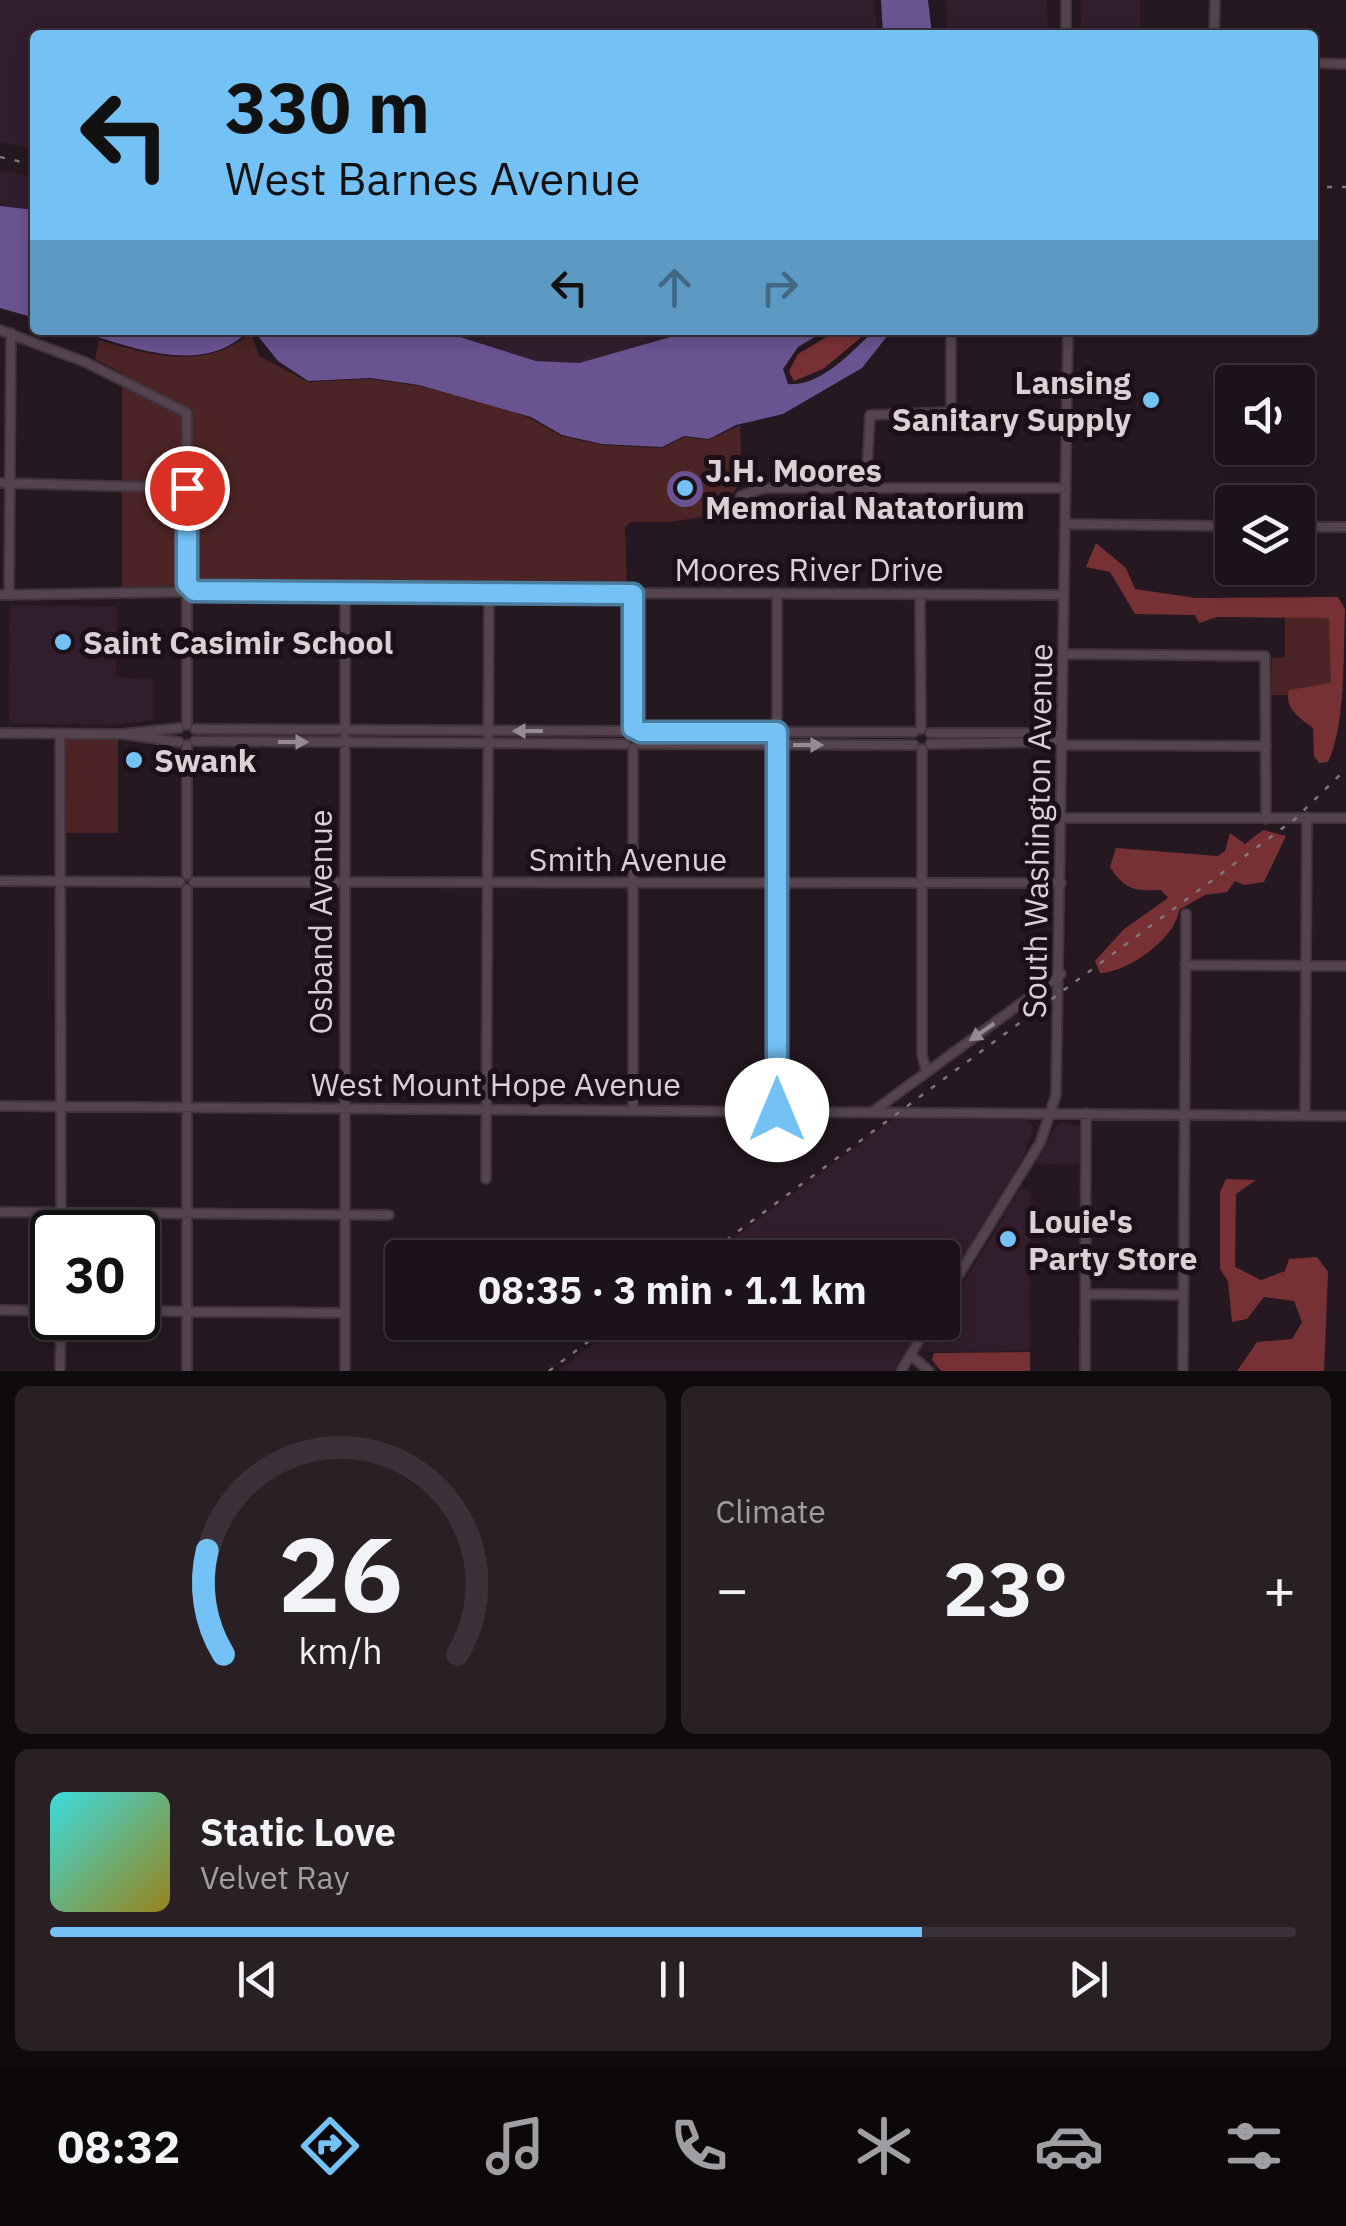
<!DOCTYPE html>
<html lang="en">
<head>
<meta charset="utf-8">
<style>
	:root { --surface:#1c1219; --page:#292026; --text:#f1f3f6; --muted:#a09ea2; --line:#3a3238; --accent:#73c1f5 }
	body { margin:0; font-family:"IBM Plex Sans",sans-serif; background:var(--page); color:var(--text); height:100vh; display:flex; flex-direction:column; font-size:38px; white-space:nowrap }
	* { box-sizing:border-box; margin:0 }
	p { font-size:32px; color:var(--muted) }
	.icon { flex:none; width:55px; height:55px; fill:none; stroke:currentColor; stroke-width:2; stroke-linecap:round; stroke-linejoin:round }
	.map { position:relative; height:1371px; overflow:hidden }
	.drawer { display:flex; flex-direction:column; gap:15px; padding:15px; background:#0f0a0e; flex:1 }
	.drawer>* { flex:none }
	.top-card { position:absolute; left:30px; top:30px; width:1288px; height:305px; border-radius:10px; box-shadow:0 5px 15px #0003,0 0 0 2px var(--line); background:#73c1f5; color:#111; overflow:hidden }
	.fabs { position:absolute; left:1215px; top:365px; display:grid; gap:20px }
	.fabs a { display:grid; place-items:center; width:100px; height:100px; border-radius:10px; background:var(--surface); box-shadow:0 5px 15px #0003,0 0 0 2px var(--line); font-size:50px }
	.speed { position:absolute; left:30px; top:1210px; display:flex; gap:20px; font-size:50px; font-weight:700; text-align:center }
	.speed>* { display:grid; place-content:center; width:130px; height:130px; border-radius:50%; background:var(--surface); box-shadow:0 5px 15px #0003,0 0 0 2px var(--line); line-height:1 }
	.speed .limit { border:5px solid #111; border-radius:15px; background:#fff; color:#111 }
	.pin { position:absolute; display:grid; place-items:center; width:85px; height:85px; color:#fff; margin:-42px; border:5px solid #fff; border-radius:50%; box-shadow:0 2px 10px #0007 }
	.me { position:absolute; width:110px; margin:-55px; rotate:0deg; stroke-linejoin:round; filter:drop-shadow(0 0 8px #0008) }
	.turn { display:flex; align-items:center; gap:35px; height:210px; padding:0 30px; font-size:45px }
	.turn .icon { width:130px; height:130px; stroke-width:2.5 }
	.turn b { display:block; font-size:70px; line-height:85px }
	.lanes { display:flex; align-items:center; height:95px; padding:0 30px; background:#0003; justify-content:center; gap:50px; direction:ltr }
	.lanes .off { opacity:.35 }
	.big { font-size:75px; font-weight:700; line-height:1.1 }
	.drawer .card { flex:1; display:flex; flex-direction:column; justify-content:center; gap:15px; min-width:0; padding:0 35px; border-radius:15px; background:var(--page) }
	.drawer .dial { align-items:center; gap:0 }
	.dial svg { height:260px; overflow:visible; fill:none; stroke:var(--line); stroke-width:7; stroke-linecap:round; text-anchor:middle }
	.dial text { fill:var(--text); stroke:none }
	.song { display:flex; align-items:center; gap:30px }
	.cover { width:120px; height:120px; border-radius:15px; background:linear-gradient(135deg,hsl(180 70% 55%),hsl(50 70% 35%)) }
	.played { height:10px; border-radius:5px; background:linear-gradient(90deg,var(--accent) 70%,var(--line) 70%) }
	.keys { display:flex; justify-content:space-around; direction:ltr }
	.heat { display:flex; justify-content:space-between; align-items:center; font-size:55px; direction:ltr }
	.drawer .tiles { flex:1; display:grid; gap:15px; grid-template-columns:1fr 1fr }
	.card:last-child { grid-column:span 2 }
	.trip { position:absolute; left:385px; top:1240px; width:575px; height:100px; border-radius:10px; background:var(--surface); box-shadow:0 5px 15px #0003,0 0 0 2px var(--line); font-weight:700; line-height:100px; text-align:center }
	.tab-bar { display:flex; height:160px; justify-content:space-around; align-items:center; background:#0b070a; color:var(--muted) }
	.tab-bar .icon { width:70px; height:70px }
	.tab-bar .current { color:var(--accent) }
	.tab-bar b { font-size:45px; color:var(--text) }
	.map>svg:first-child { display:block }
</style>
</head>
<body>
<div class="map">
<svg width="1346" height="1371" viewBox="0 0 1346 1371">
	<rect width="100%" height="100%" fill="#261821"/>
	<path fill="#311d2b" d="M 0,0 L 874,0 L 877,35 L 35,35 L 35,150 L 0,142 Z
		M 947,0 L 1047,0 L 1048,35 L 946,35 Z
		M 1081,0 L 1140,0 L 1140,35 L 1081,35 Z
		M 0,170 L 35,177 L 35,210 L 0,206 Z
		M 438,330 L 695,330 L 579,363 L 536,361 Z
		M 10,605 L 117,606 L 116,677 L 153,679 L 153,720 L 115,725 L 9,723 Z
		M 893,1119 L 1025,1120 L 1034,1126 L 1022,1160 L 943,1290 L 942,1258 L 708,1257 Z
		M 1062,1123 L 1082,1126 L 1082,1165 L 1036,1163 L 1055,1127 Z
		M 1021,1188 L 1031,1193 L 1030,1241 L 1039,1242 L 1039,1256 L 1030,1257 L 1029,1351 L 921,1352 Z
		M 621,1322 L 923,1322 L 923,1323 L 893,1371 L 558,1371 Z"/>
	<path fill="#4c2425" d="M 251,333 L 259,356 L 308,382 L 370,379 L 419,386 L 484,402 L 530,418 L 561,436 L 603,445 L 662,448 L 685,437 L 709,440 L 740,425 L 742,478 L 730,500 L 740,512 L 668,522 L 630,522 L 625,527 L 627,588 L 192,584 L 122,589 L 122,373 L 95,359 L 99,340 C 152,356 205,371 251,333 Z
		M 1338,610 L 1337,695 L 1271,695 L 1272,658 L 1285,657 L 1285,611 Z
		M 65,739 L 118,739 L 118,833 L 65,833 Z"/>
	<path fill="#773135" d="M 838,330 L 870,330 L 823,369 L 794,381 L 789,371 L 798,354 Z
		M 1096,543 L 1126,568 L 1135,589 L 1196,598 L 1338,597 L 1345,609 C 1343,654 1346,724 1328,762 L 1319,763 L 1314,756 L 1313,728 C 1300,718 1284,709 1289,690 L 1331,683 L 1329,618 L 1217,617 L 1199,623 L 1195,615 L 1135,614 L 1110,572 L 1086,567 Z
		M 1263,830 L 1286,836 L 1264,882 L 1244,885 L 1235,881 L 1227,892 L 1205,895 L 1179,910 C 1176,938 1127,973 1100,973 L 1095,961 L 1124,929 L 1168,898 L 1161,890 C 1134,891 1125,890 1110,867 L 1116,848 L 1218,856 L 1225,851 L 1230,833 L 1245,844 Z
		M 1226,1179 L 1256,1180 L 1236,1194 L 1235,1267 L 1261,1280 L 1285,1271 L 1289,1259 L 1317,1257 L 1328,1272 L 1324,1371 L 1237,1371 L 1257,1342 L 1292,1339 L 1302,1322 L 1294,1301 L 1264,1297 L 1247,1319 L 1232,1322 L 1228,1281 L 1220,1269 L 1220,1192 Z
		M 1030,1352 L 1030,1371 L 941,1371 L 932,1360 L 934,1353 Z"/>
	<path fill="#6a5391" d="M 881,0 L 928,0 L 932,35 L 883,35 Z
		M 0,206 L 35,210 L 35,318 L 0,308 Z
		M 75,330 L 438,330 L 536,361 L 579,363 L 695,330 L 826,330 L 798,347 L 783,369 L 788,384 C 821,387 852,351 875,330 L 892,330 L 862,368 L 783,414 L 736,425 L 709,439 L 684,436 L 662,447 L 602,444 L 562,435 L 531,417 L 419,385 L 370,378 L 308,381 L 278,361 L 258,336 L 247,332 C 201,378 127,345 75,330 Z
		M667 489a18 18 0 1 1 36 0a18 18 0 1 1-36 0Z"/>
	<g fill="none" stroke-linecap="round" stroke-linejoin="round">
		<g stroke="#40353c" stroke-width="12">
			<path id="minor" d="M 1066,0 L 1066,35
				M 1214,35 L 1215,0
				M 1312,63 L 1346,64
				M 0,330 L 85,362 L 187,413 L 187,584
				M 0,483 L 187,488
				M 866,488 L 870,415 L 951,412 L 951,330
				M 741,496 L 764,488 L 1066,488
				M 1065,524 L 1232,526
				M 1298,527 L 1346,527
				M 195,591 L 1064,595
				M 345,593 L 345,1371
				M 0,595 L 179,592
				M 9,595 L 11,333
				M 777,595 L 777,1110
				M 920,595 L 921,729
				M 1064,654 L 1265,656 L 1266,819
				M 187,725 L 187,599
				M 179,728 L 122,734 L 179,742
				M 633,728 L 633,594
				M 195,729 L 625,731
				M 641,732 L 914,732
				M 0,733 L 122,734
				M 930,733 L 1052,733 L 1062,738
				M 60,734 L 61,1232
				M 195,741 L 625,744
				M 640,744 L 914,745
				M 930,744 L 1052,742 L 1062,738
				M 187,745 L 187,875
				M 1062,745 L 1266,746
				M 922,749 L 922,1054 L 926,1071
				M 1062,818 L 1346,818
				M 0,881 L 180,882
				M 194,882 L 1061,883
				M 1185,965 L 1346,966
				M 0,1106 L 1346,1116
				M 633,1109 L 633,748
				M 875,1110 L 1061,974
				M 1305,1115 L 1307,817
				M 486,1179 L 489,594
				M 0,1212 L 389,1215
				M 1086,1294 L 1183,1295
				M 942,1302 L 1040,1143 L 1056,1095 L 1068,330
				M 0,1310 L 52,1311
				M 138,1311 L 345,1313
				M 911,1355 L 929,1371
				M 60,1371 L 61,1318
				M 187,1371 L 187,889
				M 901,1371 L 930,1322
				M 1085,1371 L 1086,1113
				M 1183,1371 L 1186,914"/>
		</g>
		<use href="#minor" stroke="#55444f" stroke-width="8"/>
		<path stroke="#82767d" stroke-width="2.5" stroke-dasharray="5 10" stroke-linecap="butt" d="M 0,157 L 35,165
			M 1312,187 L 1346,187
			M 702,1258 L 1295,819 L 1346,769
			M 549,1371 L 614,1322"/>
	</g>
	<defs><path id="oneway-solid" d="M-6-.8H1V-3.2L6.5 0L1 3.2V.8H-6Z" transform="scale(2.5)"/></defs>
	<g fill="#988a92">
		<use href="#oneway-solid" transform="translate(528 731) rotate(-180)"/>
		<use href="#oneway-solid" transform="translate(293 742)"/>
		<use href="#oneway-solid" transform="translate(808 745)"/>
		<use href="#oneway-solid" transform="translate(982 1032) rotate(145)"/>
	</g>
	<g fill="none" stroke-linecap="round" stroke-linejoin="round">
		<g stroke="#4b7d9f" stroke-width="25">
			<path id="route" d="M 187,488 L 187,584 L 194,591 L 633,594 L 633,728 L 641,732 L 777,732 L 777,1110"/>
		</g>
		<use href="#route" stroke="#73c1f5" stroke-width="18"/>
	</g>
	<g fill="#73c1f5" stroke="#1c0f18" stroke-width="4">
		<circle cx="1151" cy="400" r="10"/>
		<circle cx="685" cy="488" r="10"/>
		<circle cx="63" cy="642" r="10"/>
		<circle cx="134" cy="760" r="10"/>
		<circle cx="1008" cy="1239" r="10"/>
	</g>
	<g text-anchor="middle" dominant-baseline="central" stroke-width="10" stroke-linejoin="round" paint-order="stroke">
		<g font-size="32" font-weight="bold" fill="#dad0d6" stroke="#1c0f18" text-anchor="start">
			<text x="1131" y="382" text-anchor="end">Lansing<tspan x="1131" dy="37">Sanitary Supply</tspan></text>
			<text x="705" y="470">J.H. Moores<tspan x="705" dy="37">Memorial Natatorium</tspan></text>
			<text x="83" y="642">Saint Casimir School</text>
			<text x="154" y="760">Swank</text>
			<text x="1028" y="1221">Louie's<tspan x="1028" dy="37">Party Store</tspan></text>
		</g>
		<g font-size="32" fill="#dad0d6" stroke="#1c0f18">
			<text x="809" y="569">Moores River Drive</text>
			<text transform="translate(1037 831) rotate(-89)">South Washington Avenue</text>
			<text x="628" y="859">Smith Avenue</text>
			<text transform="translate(320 922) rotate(-90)">Osband Avenue</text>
			<text x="496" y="1084">West Mount Hope Avenue</text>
		</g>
	</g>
</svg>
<div class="fabs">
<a><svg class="icon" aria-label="sound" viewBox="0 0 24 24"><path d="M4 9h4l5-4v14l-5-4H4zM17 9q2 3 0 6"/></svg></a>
<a><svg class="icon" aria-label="layers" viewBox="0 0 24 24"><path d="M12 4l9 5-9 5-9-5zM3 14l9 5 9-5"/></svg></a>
</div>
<div class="speed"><div class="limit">30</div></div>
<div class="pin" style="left:187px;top:488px;background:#d93025"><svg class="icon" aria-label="arrive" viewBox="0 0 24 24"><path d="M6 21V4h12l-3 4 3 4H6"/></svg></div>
<svg class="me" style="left:777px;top:1110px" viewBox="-20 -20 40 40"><circle r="19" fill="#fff"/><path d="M0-13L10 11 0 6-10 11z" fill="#73c1f5"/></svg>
<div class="trip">08:35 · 3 min · 1.1 km</div>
<div class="top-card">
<div class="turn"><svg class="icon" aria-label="left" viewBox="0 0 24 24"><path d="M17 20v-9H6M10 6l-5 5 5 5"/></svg><div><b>330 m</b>West Barnes Avenue</div></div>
<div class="lanes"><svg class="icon" aria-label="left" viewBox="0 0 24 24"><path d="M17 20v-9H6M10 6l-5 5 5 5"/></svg><svg class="icon off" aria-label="ahead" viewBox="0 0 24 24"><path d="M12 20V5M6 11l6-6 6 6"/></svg><svg class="icon off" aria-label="right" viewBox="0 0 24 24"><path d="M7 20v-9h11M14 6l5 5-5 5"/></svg></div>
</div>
</div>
<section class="drawer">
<div class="tiles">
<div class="card dial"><svg viewBox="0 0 100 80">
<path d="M14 69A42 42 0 1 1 86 69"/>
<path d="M14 69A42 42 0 0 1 9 37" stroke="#73c1f5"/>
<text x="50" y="56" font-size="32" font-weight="700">26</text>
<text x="50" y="72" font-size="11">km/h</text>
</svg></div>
<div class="card"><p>Climate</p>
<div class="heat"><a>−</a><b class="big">23°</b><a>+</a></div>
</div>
<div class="card">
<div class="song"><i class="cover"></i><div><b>Static Love</b><p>Velvet Ray</p></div></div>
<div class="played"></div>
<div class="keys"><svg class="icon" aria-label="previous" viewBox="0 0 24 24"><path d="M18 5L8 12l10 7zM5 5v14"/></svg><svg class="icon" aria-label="pause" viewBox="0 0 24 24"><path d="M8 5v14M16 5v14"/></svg><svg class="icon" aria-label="next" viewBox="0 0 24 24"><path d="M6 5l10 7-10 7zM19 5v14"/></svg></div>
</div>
</div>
</section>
<nav class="tab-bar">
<b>08:32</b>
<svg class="icon current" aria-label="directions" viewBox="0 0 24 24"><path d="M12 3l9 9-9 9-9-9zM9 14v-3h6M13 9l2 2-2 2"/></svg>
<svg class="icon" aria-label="music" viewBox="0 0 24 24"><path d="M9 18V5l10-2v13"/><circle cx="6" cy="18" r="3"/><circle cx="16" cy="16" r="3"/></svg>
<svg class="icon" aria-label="phone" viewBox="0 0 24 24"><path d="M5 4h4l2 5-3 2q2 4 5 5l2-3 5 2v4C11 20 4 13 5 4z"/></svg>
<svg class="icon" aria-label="climate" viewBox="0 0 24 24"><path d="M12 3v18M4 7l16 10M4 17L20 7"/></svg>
<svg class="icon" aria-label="car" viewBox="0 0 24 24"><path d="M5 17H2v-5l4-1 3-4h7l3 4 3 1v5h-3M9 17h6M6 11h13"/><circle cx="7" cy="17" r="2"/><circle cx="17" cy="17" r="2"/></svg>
<svg class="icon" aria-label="filters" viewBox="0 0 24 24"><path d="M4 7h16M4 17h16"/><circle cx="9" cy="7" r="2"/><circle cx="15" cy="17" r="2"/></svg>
</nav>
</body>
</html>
